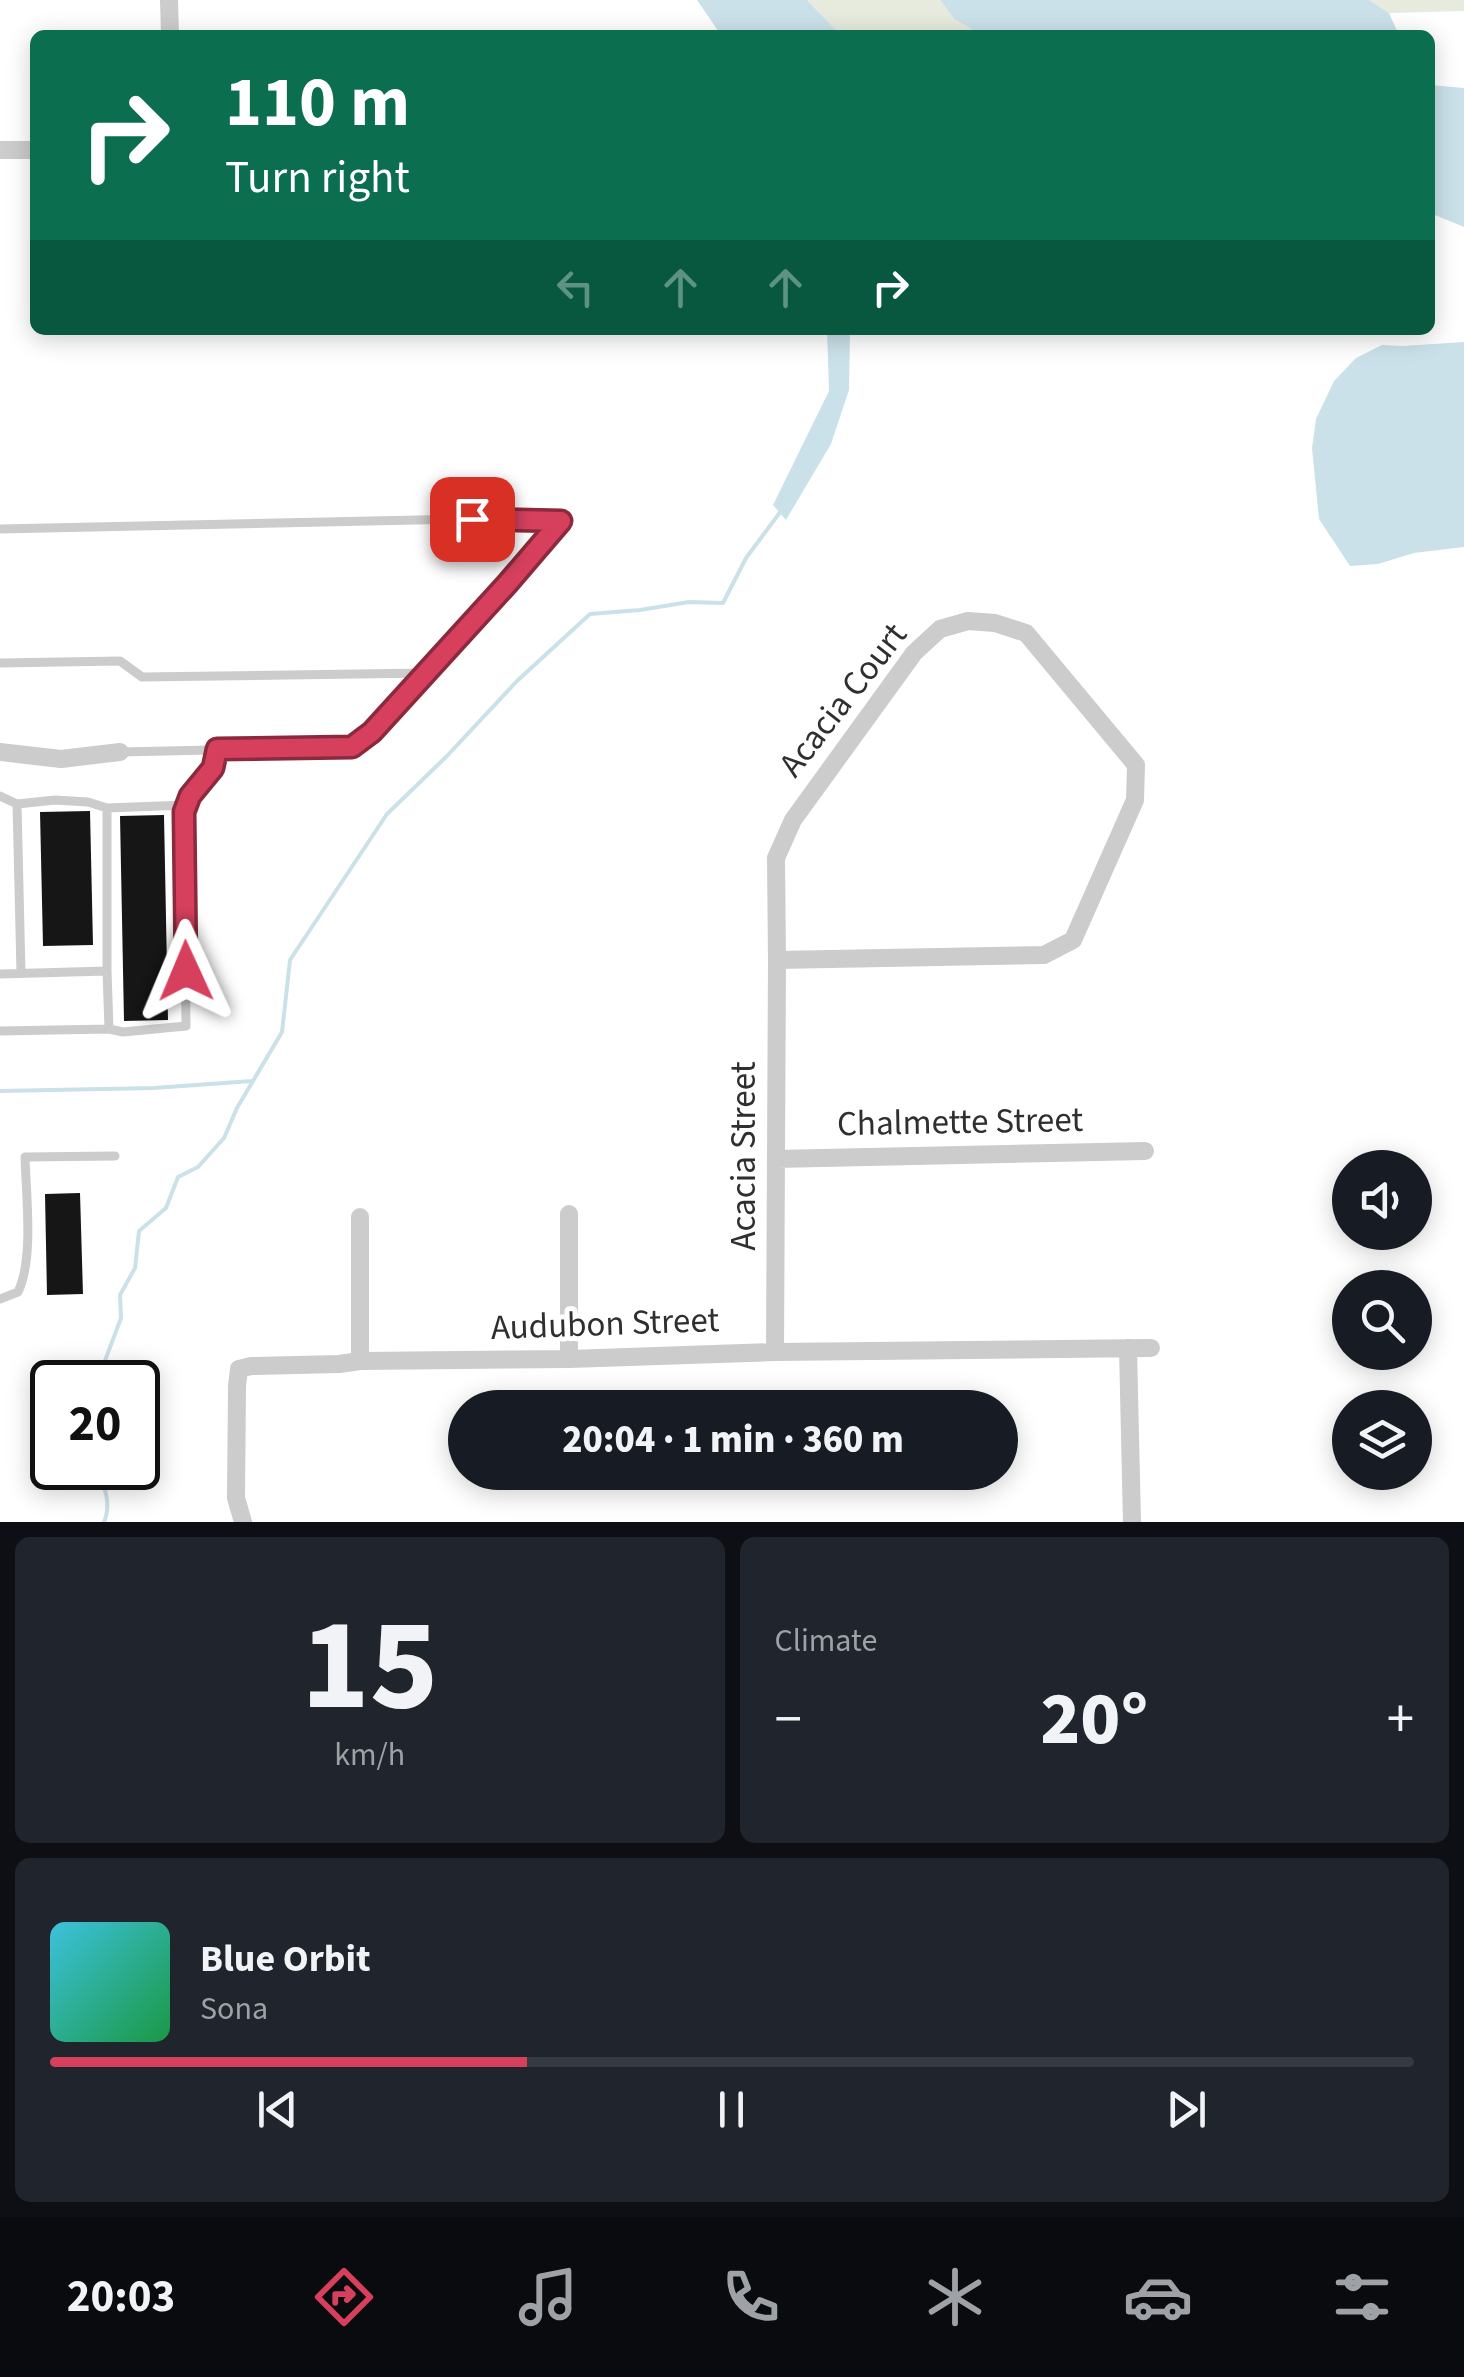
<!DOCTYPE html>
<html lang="en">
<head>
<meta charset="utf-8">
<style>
	:root { --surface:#171b24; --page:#20242c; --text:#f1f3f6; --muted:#9ea1a6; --line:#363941; --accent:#d6405d }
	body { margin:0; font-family:"Source Sans 3",sans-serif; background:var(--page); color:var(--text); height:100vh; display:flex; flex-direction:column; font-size:38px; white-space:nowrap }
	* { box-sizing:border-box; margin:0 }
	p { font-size:32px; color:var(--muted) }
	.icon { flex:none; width:55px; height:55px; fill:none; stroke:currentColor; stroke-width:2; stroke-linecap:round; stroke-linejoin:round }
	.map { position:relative; height:1522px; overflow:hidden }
	.panel { display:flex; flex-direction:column; gap:15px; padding:15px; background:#0d0f14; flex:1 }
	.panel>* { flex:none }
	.hud { position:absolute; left:30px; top:30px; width:1405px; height:305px; border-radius:15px; box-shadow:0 5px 25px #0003; background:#0b6e4f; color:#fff; overflow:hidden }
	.buttons { position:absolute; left:1332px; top:1150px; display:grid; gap:20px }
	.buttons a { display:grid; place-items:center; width:100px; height:100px; border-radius:50%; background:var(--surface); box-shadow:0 5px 25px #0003; font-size:50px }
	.speed { position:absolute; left:30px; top:1360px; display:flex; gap:20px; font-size:50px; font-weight:700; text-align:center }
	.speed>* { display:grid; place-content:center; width:130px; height:130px; border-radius:50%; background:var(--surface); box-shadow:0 5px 25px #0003; line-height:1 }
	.speed .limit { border:5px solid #111; border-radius:15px; background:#fff; color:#111 }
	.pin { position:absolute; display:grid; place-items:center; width:85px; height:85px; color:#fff; margin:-42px; border-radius:20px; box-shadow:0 5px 15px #0006 }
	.me { position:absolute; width:110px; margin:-55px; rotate:359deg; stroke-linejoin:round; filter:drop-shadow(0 0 8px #0008) }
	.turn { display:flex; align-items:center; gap:35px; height:210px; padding:0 30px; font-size:45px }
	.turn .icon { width:130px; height:130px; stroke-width:2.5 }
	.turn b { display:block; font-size:70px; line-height:85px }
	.lanes { display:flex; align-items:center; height:95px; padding:0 30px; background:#0003; justify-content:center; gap:50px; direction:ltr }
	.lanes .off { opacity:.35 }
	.big { font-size:75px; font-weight:800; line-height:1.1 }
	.panel .tile { flex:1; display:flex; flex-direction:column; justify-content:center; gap:15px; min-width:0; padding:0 35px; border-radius:15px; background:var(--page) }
	.panel .dial { align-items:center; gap:0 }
	.dial b { font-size:130px; line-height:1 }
	.song { display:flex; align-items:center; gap:30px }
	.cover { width:120px; height:120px; border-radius:15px; background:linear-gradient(135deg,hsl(190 70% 55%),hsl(140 70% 35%)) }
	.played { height:10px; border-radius:5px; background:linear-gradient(90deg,var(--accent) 35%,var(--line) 35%) }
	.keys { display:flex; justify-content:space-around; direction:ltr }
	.heat { display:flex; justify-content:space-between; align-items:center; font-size:55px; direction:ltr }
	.panel .tiles { flex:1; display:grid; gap:15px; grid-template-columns:1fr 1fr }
	.tile:last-child { grid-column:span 2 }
	.trip { position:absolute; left:448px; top:1390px; width:570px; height:100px; border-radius:50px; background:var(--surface); box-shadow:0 5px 25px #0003; font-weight:800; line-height:100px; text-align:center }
	.tabs { display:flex; height:160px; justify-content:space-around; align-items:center; background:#090b0e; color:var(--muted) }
	.tabs .icon { width:70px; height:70px }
	.tabs .current { color:var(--accent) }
	.tabs b { font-size:45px; color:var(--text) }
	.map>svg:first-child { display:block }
</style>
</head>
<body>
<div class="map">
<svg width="1464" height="1522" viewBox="0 0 1464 1522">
	<rect width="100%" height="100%" fill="#fff"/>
	<path fill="#e6ebde" d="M 807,0 L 940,0 L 954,19 L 982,35 L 841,35 Z
		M 1369,0 L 1464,0 L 1464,11 L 1389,13 Z"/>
	<path fill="#cbe1e9" d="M 697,0 L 807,0 L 841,35 L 721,35 Z
		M 940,0 L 1369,0 L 1389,13 L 1399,35 L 982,35 L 954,19 Z
		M 1430,85 L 1464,88 L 1464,227 L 1430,213 Z
		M 827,330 L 850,330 L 849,390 L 831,444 L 786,520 L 773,505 L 829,391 Z
		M 1464,342 L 1464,547 L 1414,553 L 1378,564 L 1350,566 L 1319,519 L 1312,448 L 1316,419 L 1334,381 L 1356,358 L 1382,345 L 1403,346 Z"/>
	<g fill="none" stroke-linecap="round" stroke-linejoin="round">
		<path stroke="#cbe1e9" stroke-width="4" d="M 0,1091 L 154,1088 L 252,1081
			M 97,1382 L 121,1318 L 120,1295 L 135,1268 L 139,1231 L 166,1208 L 178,1177 L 198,1167 L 224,1138 L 237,1108 L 282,1032 L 290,960 L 387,814 L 446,757 L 517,681 L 590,614 L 640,610 L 689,602 L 723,603 L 746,558 L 781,511
			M 97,1468 C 104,1485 112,1504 104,1522"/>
	</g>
	<path fill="#161616" d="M 90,811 L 93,945 L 43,946 L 40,812 Z
		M 164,815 L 168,1020 L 124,1021 L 120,816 Z
		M 80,1193 L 83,1294 L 47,1295 L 45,1194 Z"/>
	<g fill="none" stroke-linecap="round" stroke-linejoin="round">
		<path stroke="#ccc" stroke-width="9" d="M 0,529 L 511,518 L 561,521 L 372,732 L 353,747 L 120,752
			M 0,663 L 120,661 L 142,677 L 426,673
			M 0,796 L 17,804
			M 107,808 L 107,971
			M 21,973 L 17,804 L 55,800 L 88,802 L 107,808 L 186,805
			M 0,974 L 107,971 L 109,1029 L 123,1032 L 186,1026 L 184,811 L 190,796 L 213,768 L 217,749
			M 0,1031 L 109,1029
			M 0,1299 L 18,1292 C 34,1259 26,1195 25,1157 L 115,1156"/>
		<path stroke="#ccc" stroke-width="18" d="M 169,0 L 170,35
			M 0,150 L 35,150
			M 968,621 L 995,623 L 1026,633 L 1136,765 L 1135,800 L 1073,940 L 1044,955 L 777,960 L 776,858 L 793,820 L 914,653 L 940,629 Z
			M 0,752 L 61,759 L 120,752
			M 776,1159 L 1145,1151
			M 569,1214 L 569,1359
			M 360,1217 L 360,1361
			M 1128,1348 L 1132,1522
			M 775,1352 L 777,960
			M 243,1522 L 236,1498 L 237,1386 L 239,1369 L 251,1366 L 339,1364 L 360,1361 L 569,1359 L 775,1352 L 1151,1348"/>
	</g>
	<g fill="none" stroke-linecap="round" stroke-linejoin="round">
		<g stroke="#8b2a3c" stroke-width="25">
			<path id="route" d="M 186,971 L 184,812 L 190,796 L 213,768 L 217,749 L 352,747 L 372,732 L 507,584 L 561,521 L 472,519"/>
		</g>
		<use href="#route" stroke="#d6405d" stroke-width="18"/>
	</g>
	<g text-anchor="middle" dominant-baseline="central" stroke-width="10" stroke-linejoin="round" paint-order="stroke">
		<g font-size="35" fill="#2f2f2f" stroke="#fff">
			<text transform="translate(843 700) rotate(-52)">Acacia Court</text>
			<text transform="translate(960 1122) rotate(-1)">Chalmette Street</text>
			<text transform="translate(744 1156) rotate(-90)">Acacia Street</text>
			<text transform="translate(605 1324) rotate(-2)">Audubon Street</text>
		</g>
	</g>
</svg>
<div class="buttons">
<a><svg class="icon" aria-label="sound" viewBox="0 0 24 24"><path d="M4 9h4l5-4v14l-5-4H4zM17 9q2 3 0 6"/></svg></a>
<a><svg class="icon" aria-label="search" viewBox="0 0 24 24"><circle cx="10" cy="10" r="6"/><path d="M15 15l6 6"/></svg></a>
<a><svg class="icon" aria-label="layers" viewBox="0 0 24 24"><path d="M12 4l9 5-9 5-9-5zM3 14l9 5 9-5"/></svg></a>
</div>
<div class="speed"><div class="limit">20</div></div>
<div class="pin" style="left:472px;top:519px;background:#d93025"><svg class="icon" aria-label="arrive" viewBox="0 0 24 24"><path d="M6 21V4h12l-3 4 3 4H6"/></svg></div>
<svg class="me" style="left:186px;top:971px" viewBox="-20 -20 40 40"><path d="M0-17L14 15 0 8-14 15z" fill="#d6405d" stroke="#fff" stroke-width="4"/></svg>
<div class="trip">20:04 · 1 min · 360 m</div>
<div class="hud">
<div class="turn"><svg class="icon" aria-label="right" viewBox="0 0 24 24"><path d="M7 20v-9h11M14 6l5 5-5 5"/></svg><div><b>110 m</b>Turn right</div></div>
<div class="lanes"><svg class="icon off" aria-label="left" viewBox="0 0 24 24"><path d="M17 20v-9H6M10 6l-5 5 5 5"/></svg><svg class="icon off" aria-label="ahead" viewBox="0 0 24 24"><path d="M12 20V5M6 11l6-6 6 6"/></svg><svg class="icon off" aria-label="ahead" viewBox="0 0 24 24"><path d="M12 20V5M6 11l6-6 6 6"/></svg><svg class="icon" aria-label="right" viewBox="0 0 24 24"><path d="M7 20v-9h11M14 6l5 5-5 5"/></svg></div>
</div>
</div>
<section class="panel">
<div class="tiles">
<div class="tile dial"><b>15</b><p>km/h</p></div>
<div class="tile"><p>Climate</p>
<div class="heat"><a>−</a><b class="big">20°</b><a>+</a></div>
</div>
<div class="tile">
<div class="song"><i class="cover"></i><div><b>Blue Orbit</b><p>Sona</p></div></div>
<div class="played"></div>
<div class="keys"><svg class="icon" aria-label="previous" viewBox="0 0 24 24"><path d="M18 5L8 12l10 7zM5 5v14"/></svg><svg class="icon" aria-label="pause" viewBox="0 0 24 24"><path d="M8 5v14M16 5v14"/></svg><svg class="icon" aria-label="next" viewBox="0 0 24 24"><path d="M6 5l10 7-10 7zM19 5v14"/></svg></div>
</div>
</div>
</section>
<nav class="tabs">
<b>20:03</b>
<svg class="icon current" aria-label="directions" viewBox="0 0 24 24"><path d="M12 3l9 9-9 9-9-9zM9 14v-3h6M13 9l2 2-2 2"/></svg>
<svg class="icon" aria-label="music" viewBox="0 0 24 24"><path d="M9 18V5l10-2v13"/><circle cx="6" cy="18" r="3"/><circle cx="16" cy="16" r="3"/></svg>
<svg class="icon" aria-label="phone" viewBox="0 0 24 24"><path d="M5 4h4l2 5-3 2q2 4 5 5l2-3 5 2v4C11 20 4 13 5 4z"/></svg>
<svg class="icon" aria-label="climate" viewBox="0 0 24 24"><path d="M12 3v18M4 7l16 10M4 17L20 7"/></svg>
<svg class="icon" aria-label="car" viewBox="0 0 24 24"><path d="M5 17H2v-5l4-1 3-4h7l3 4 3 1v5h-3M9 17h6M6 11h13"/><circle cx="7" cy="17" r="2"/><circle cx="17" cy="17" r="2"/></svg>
<svg class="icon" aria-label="filters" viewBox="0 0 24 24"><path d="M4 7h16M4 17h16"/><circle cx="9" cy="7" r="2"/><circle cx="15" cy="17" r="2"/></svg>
</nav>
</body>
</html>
